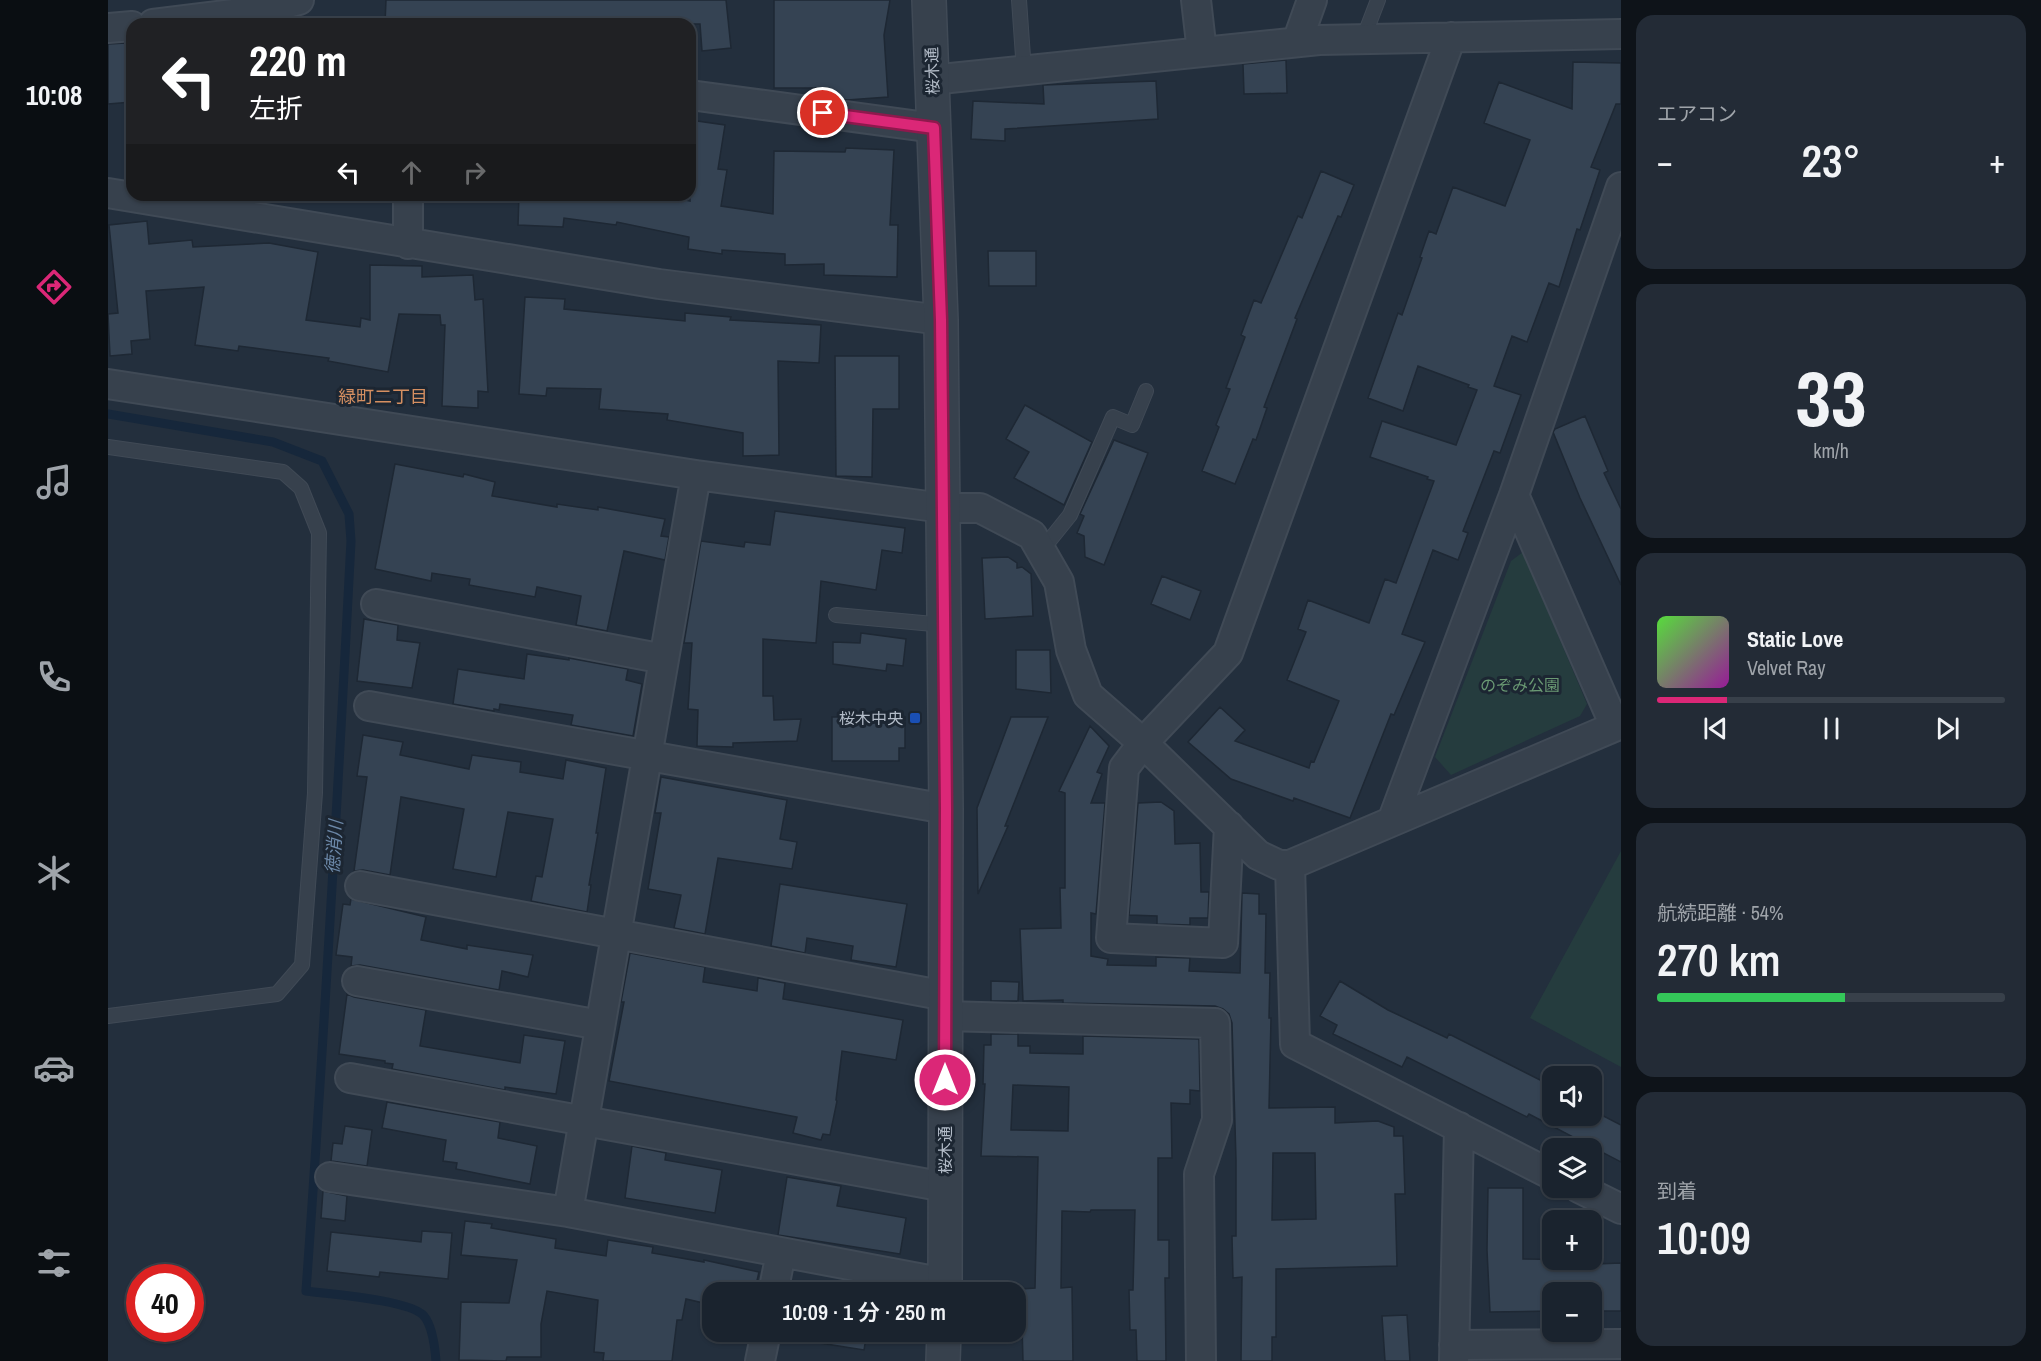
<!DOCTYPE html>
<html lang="ja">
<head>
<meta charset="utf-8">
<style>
	:root { --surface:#1a232e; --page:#232b36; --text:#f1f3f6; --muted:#9fa4aa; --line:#38404a; --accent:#db2777 }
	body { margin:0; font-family:"Archivo Narrow","Noto Sans JP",sans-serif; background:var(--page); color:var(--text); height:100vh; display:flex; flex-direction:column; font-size:22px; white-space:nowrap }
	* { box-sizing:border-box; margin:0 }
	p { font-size:20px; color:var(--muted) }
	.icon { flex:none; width:33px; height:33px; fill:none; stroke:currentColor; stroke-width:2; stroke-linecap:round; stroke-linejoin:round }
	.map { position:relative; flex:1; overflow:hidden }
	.side { display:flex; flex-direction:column; gap:15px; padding:15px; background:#0e1319; width:420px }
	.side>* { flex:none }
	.hud { position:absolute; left:18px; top:18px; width:570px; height:183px; border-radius:18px; box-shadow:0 2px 4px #0004,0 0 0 2px var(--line); background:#202124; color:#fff; overflow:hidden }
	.tools { position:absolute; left:1434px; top:1066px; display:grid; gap:12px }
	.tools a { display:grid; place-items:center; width:60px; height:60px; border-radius:12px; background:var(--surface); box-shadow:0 2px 4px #0004,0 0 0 2px var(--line); font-size:30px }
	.speed { position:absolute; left:18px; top:1264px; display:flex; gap:12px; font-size:30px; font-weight:700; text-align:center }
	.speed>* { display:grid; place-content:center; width:78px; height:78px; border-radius:50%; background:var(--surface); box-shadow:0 2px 4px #0004,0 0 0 2px var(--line); line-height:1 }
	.speed .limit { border:9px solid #d22; background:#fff; color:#111 }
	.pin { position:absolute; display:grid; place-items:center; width:51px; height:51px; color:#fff; margin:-26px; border:3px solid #fff; border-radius:50%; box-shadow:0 2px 6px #0007 }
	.me { position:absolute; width:66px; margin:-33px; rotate:0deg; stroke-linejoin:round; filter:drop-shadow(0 0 4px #0008) }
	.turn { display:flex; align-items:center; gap:21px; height:126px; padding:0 24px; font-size:27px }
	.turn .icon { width:78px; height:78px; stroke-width:2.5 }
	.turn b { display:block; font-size:42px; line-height:51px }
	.lanes { display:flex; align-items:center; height:57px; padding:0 24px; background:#0003; justify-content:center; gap:30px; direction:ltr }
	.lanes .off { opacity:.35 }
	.big { font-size:45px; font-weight:600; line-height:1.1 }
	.side .widget { flex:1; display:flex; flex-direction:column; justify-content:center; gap:9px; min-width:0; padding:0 21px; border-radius:18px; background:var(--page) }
	.side .dial { align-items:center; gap:0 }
	.dial b { font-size:78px; line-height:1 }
	.song { display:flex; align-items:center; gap:18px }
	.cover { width:72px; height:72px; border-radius:9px; background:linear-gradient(135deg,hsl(110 70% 55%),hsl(300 70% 35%)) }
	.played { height:6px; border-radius:3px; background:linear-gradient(90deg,var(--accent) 20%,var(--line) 20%) }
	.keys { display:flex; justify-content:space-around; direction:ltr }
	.heat { display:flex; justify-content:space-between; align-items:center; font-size:33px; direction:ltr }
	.charge { height:9px; border-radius:4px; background:linear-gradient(90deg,#34c759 54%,var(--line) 0) }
	.trip { position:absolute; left:594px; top:1282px; width:324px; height:60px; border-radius:18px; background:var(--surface); box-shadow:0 2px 4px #0004,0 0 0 2px var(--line); font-weight:600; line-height:60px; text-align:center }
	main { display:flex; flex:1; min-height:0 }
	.tabs { display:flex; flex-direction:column; width:108px; justify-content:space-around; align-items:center; background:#0a0e12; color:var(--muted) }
	.tabs .icon { width:42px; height:42px }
	.tabs .on { color:var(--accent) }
	.tabs b { font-size:27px; color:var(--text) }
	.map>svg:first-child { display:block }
</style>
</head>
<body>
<main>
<nav class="tabs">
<b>10:08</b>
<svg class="icon on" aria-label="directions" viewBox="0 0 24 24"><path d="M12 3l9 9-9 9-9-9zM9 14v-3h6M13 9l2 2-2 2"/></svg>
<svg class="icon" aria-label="music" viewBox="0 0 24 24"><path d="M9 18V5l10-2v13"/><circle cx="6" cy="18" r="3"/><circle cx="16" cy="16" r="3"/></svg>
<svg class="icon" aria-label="phone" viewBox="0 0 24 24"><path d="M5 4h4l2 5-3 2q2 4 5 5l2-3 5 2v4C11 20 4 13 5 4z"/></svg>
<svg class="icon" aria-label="climate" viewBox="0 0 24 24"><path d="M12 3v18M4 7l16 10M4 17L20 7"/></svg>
<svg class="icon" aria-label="car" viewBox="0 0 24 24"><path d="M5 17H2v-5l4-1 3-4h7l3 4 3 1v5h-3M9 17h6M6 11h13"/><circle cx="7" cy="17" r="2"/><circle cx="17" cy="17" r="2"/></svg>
<svg class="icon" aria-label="filters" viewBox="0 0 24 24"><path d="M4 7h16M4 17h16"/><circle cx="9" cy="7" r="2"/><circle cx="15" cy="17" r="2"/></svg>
</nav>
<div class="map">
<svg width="1513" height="1361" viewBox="0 0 1513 1361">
	<rect width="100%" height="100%" fill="#232f3d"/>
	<path fill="#253c3e" d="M 1415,552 L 1479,704 L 1472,716 L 1343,775 L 1327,757 L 1403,561 Z
		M 1513,851 L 1513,1067 L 1422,1018 Z"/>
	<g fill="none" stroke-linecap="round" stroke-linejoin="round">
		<path stroke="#16273b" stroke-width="9" d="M 0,414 L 165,442 L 214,461 L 241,514 L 243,541 C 230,791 216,1041 198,1291 C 221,1294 303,1300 316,1316 C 325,1327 327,1348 328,1361"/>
	</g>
	<path fill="#354353" stroke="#1e2834" stroke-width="1.5" fill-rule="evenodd" d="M 278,0 L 618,0 L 623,48 L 594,51 L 592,24 L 277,24 Z
		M 666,0 L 782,0 L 776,35 L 780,97 L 739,100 L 721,97 L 720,88 L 666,88 Z
		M 18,43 L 24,102 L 0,104 L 0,44 Z
		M 1178,60 L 1179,93 L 1136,94 L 1135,64 Z
		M 1465,62 L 1513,63 L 1513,104 L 1508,104 L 1483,167 L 1492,170 L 1472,230 L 1469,229 L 1451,287 L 1441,283 L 1419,342 L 1404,336 L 1386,386 L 1413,395 L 1392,453 L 1386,451 L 1355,531 L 1360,533 L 1350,560 L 1325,550 L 1294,634 L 1317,642 L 1286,715 L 1283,714 L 1242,818 L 1186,798 L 1185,801 L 1123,779 L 1080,742 L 1112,707 L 1137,730 L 1127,741 L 1201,768 L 1203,761 L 1206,762 L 1231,701 L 1179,680 L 1198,632 L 1190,629 L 1200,600 L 1261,623 L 1277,579 L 1288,583 L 1326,481 L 1319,479 L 1320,477 L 1262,457 L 1274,421 L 1348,445 L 1369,390 L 1360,387 L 1361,385 L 1310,366 L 1295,411 L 1260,398 L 1290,313 L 1294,315 L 1314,258 L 1312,257 L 1321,231 L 1328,234 L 1345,187 L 1397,206 L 1422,140 L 1376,123 L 1391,82 L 1464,109 Z
		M 1048,81 L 1050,119 L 897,129 L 897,141 L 863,139 L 865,101 L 936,104 L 935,85 Z
		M 582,120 L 617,125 L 610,169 L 619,170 L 613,206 L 665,214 L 666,151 L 737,152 L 738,148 L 786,150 L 782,225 L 790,225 L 789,277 L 716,275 L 716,264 L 677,265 L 677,254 L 614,250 L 614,254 L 580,249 L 581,237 L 509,222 L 508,225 L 456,218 L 455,227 L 410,225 L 411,195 L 556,195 L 582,201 Z
		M 1213,171 L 1246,185 L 1233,217 L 1230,216 L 1187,318 L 1189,319 L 1156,407 L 1159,408 L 1148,440 L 1145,439 L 1127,484 L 1094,471 L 1111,427 L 1108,425 L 1122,389 L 1118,388 L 1137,337 L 1133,335 L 1146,300 L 1153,303 L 1190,216 L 1194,218 Z
		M 39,221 L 41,244 L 84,240 L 85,247 L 161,243 L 210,252 L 198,320 L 252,327 L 253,318 L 262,320 L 262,265 L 314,266 L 314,277 L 365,275 L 367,300 L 375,299 L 380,392 L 370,391 L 370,408 L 334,406 L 337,325 L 333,325 L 332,315 L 291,314 L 280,372 L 220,361 L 221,358 L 131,346 L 130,351 L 87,345 L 96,287 L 38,291 L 42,339 L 23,341 L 24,354 L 2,356 L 0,314 L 10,313 L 1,225 Z
		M 880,251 L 928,251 L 928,286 L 881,286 Z
		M 417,297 L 457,299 L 456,309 L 577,321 L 577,313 L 623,317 L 622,320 L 713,325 L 711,363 L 670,361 L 671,455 L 635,456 L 635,433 L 559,420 L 560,414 L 491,409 L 493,389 L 439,388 L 438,396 L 411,394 Z
		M 727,356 L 791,356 L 791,409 L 765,409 L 764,477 L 728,476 Z
		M 917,405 L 984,442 L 956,505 L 906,478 L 921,452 L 898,439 Z
		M 1477,416 L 1500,471 L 1496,473 L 1513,509 L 1513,585 L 1472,498 L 1445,432 L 1447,429 Z
		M 1006,440 L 1040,453 L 996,565 L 977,557 L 976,536 L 969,533 L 976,516 L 972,514 Z
		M 287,464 L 355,477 L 356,474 L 387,482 L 384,496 L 449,507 L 449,504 L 490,510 L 490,507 L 557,519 L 553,536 L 561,537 L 557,560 L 516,551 L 499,631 L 468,625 L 473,596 L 429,587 L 427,597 L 361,585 L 362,579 L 324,573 L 323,581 L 267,569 Z
		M 667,511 L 797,528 L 794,553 L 774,550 L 768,590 L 713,581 L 708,643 L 655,639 L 655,696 L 665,696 L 666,720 L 693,719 L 689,741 L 625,743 L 625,747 L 589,746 L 590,710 L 580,709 L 584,643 L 576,643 L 593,541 L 636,547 L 637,542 L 662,545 Z
		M 900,557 L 909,563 L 909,568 L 914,567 L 923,574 L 925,616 L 877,619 L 874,558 Z
		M 1054,576 L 1093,591 L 1082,620 L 1043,604 Z
		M 256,619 L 290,625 L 289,640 L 312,643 L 304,688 L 249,681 Z
		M 753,633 L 798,639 L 795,666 L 779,664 L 778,671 L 725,664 L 725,642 L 752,643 Z
		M 908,650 L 942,650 L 943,693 L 908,689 Z
		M 419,654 L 461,660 L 461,658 L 520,669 L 518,680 L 534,684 L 525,736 L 463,725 L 465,715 L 392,704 L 391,710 L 386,709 L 386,711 L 345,704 L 350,669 L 416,679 Z
		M 724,717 L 797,717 L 797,748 L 791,748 L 791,761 L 724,761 Z
		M 903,717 L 940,717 L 897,826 L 900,826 L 870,894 L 869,808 Z
		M 982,726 L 1001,746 L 989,772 L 994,774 L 983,803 L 997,803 L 988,914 L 983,913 L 983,956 L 1000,959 L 999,965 L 1048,966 L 1048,957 L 1082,958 L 1081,971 L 1132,973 L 1134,893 L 1151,894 L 1151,914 L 1158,914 L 1157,973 L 1162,973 L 1161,1018 L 1163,1018 L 1161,1108 L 1227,1107 L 1227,1123 L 1270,1121 L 1286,1127 L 1286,1136 L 1295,1136 L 1297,1194 L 1287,1194 L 1289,1266 L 1168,1269 L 1168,1337 L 1164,1337 L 1164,1361 L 1133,1361 L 1134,1277 L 1125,1278 L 1124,1236 L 1128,1236 L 1128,1160 L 1124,1023 L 1121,1014 L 1115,1009 L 1107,1006 L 955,1003 L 955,1000 L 915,1001 L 912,929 L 953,928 L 952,888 L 957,888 L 957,793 L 951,791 ZM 1165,1153 L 1207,1153 L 1208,1219 L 1164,1220 Z
		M 255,735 L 295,742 L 292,755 L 361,769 L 364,755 L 413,762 L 412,772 L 455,779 L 458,760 L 498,768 L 488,833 L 490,833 L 481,885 L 483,885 L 479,912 L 423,901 L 428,876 L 434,877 L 445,819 L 400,812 L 388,877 L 345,869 L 356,809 L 293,797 L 282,875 L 255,870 L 246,871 L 259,777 L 249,776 Z
		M 553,777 L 679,800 L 672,839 L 689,842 L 684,869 L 610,858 L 597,934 L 566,928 L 573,895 L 540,889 L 553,813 L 547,813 Z
		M 1053,802 L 1066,811 L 1067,844 L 1092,843 L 1093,892 L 1101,892 L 1100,918 L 1082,918 L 1082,925 L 1049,924 L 1049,916 L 1021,915 L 1030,803 Z
		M 672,884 L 799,904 L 788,967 L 743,960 L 745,946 L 699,938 L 697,953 L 663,946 Z
		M 243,899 L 318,917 L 313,940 L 359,949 L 359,945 L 425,955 L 420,977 L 394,971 L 391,990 L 252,965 L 243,966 L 244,957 L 228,955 L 235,904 L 242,905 Z
		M 522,953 L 597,967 L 595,982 L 649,991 L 650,978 L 677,983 L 675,999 L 795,1020 L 788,1060 L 734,1051 L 728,1100 L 729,1101 L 722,1135 L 715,1134 L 713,1140 L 685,1133 L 689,1117 L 501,1081 L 516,1002 L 513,1002 Z
		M 883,981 L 911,982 L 910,1001 L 883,1001 Z
		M 1232,981 L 1280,1010 L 1339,1038 L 1341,1034 L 1444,1086 L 1444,1116 L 1484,1116 L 1484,1110 L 1513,1125 L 1513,1162 L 1421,1114 L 1419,1117 L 1299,1057 L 1294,1067 L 1225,1034 L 1229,1025 L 1212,1016 Z
		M 239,994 L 246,997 L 318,1010 L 312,1046 L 412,1063 L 416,1035 L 457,1041 L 448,1094 L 397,1087 L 397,1090 L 284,1069 L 285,1064 L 277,1063 L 277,1061 L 231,1054 Z
		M 883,1034 L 910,1034 L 910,1046 L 922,1046 L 922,1053 L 975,1054 L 975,1036 L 1091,1039 L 1092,1091 L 1082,1090 L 1082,1104 L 1063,1103 L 1064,1158 L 1050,1158 L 1050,1240 L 1061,1240 L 1061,1278 L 1057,1278 L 1058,1361 L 1029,1361 L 1028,1330 L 1022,1330 L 1021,1290 L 1025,1290 L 1027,1210 L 983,1210 L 982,1212 L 954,1211 L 953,1288 L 964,1287 L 965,1361 L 915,1361 L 913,1289 L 927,1288 L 930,1157 L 873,1156 L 877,1084 L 875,1084 L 876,1045 L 883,1045 ZM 905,1085 L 961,1087 L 960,1131 L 903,1130 Z
		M 279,1102 L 392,1122 L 390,1138 L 429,1146 L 422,1184 L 348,1169 L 349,1163 L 335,1161 L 338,1140 L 274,1128 Z
		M 237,1126 L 264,1130 L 259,1166 L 223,1161 L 225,1143 L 234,1144 Z
		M 524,1146 L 558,1153 L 557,1160 L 614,1170 L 607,1213 L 517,1198 Z
		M 679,1177 L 733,1186 L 729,1206 L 798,1218 L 792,1254 L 670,1235 Z
		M 1380,1188 L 1415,1188 L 1415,1259 L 1488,1260 L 1488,1264 L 1513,1263 L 1513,1311 L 1484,1311 L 1484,1293 L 1444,1293 L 1444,1311 L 1382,1312 L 1379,1250 Z
		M 215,1191 L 239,1196 L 237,1221 L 213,1218 Z
		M 357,1221 L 384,1224 L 383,1228 L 448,1239 L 447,1248 L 498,1256 L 500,1240 L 545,1247 L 544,1253 L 596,1262 L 596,1260 L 651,1272 L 648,1285 L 650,1285 L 649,1293 L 604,1293 L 604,1305 L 578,1299 L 574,1320 L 569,1320 L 564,1361 L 495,1361 L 496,1353 L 486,1352 L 490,1300 L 439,1291 L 433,1324 L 433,1357 L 399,1357 L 398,1361 L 351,1360 L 353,1302 L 401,1303 L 409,1260 L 353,1255 Z
		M 314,1231 L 344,1233 L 340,1279 L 272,1272 L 271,1277 L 219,1271 L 223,1232 L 313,1242 Z
		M 1299,1315 L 1302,1361 L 1277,1361 L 1274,1316 Z
		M 674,1332 L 759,1332 L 756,1350 L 674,1337 Z"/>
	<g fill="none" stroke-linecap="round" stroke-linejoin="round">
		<g stroke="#404a56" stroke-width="16">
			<path id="service" d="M 911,0 L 916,71
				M 1255,39 L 1270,0
				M 0,447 L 175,472 L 193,488 L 211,533 L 207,793 L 194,965 L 169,994 L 0,1016
				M 933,551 L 962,515 L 1005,417 L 1024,425 L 1038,391
				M 728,615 L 836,625"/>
		</g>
		<g stroke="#404a56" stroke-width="32">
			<path id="minor" d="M 1088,0 L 1094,52
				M 45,24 L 149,11 L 191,0
				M 0,28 L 24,26
				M 1189,42 L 1204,0
				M 823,80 L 1211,40 L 1513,34
				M 582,95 L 826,128
				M 0,193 L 551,284 L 833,320
				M 300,244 L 300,195
				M 0,384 L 588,475 L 835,508 L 872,508 L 924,535 L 951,582 L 963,650 L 980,695 L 1035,743 L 1150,855 L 1171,865 L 1182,865 L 1513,724
				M 1406,495 L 1507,726
				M 268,604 L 556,659
				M 261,706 L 838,809
				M 1285,819 L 1406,495 L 1513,187
				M 1121,826 L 1115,943 L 1003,938 L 1016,768 L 1035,743 L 1120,653 L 1343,37
				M 1182,865 L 1187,1044 L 1444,1175
				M 252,886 L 838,996
				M 249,981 L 492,1025
				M 837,1016 L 1107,1023 L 1109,1120 L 1091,1174 L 1093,1361
				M 242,1078 L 837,1187
				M 222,1177 L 460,1212 L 837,1283
				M 1471,1188 L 1513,1209
				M 460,1212 L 588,475
				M 665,1293 L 673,1253
				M 1346,1345 L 1513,1344
				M 652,1361 L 658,1332
				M 1346,1361 L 1351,1127"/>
		</g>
		<g stroke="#404a56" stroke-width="36">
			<path id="tertiary" d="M 821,0 L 833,320 L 838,809 L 837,1293
				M 835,1361 L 836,1332"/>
		</g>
		<use href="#service" stroke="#37414d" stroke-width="14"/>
		<use href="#minor" stroke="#37414d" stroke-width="28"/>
		<use href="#tertiary" stroke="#37414d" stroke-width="33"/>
	</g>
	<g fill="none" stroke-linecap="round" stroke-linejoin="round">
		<g stroke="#8e194d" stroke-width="15">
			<path id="route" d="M 715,113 L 826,128 L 833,320 L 838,809 L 837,1080"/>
		</g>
		<use href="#route" stroke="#db2777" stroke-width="10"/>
	</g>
	<rect fill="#1a4fb4" stroke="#1c2632" stroke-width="2" x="801" y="712" width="12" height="12" rx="3"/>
	<g text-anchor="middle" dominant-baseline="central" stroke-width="6" stroke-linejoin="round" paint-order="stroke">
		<g font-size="16" fill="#b3bcc8" stroke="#1c2632">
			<text transform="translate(824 71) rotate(-92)">桜木通</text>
			<text transform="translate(837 1150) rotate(-90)">桜木通</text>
		</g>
		<g font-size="16" fill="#6a9973" stroke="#1c2632">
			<text x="1412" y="685">のぞみ公園</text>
		</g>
		<g font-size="16" fill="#b3bcc8" stroke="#1c2632" text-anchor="end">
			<text x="795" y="718">桜木中央</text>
		</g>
		<g font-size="18" fill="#d58f61" stroke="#1c2632">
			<text x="275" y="396">緑町二丁目</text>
		</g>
		<g font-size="18" font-style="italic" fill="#6c88a8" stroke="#1c2632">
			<text transform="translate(226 847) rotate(-86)">徳消川</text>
		</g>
	</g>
</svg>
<div class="tools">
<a><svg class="icon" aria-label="sound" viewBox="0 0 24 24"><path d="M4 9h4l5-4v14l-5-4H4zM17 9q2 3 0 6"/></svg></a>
<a><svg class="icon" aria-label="layers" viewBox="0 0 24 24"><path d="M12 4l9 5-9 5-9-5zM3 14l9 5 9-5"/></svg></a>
<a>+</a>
<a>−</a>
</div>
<div class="speed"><div class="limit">40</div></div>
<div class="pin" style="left:715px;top:113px;background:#d93025"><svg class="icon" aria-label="arrive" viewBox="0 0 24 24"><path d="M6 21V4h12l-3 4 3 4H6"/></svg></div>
<svg class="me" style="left:837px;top:1080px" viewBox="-20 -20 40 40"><circle r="17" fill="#db2777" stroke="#fff" stroke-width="3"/><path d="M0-11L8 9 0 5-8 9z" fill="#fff"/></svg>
<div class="trip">10:09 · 1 分 · 250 m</div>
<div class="hud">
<div class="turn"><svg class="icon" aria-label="left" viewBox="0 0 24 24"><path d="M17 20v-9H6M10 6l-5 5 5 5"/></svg><div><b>220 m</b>左折</div></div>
<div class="lanes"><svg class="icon" aria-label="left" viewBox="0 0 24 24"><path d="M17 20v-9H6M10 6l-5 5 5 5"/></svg><svg class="icon off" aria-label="ahead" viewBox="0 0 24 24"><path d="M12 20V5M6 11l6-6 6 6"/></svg><svg class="icon off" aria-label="right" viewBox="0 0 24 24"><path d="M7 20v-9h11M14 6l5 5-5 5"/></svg></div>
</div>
</div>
<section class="side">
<div class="widget"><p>エアコン</p>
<div class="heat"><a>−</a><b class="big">23°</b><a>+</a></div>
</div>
<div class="widget dial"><b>33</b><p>km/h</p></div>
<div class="widget">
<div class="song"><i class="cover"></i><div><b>Static Love</b><p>Velvet Ray</p></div></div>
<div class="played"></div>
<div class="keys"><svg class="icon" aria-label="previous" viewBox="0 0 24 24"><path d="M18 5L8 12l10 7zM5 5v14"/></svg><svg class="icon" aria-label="pause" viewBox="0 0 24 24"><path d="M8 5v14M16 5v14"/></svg><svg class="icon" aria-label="next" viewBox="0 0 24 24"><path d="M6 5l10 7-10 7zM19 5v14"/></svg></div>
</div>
<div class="widget"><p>航続距離 · 54%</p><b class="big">270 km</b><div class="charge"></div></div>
<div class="widget"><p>到着</p><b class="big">10:09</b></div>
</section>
</main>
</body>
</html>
